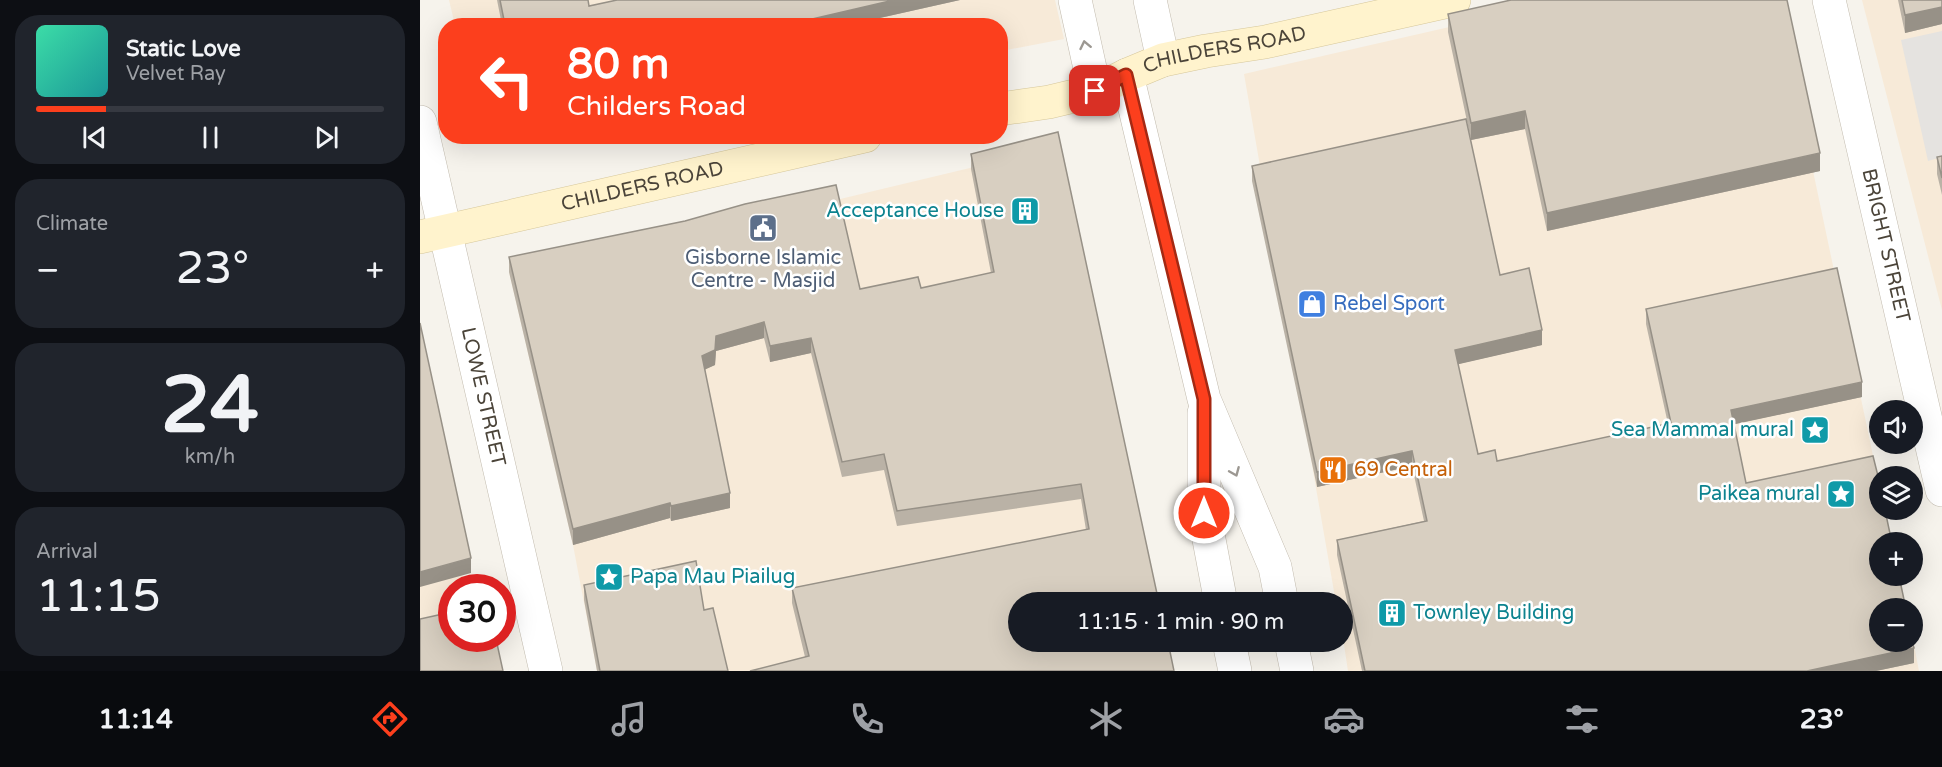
<!DOCTYPE html>
<html lang="en">
<head>
<meta charset="utf-8">
<style>
	:root { --surface:#171b24; --page:#20242c; --text:#f1f3f6; --muted:#9ea1a6; --line:#363941; --accent:#fc3f1d }
	body { margin:0; font-family:"Varela Round",sans-serif; background:var(--page); color:var(--text); height:100vh; display:flex; flex-direction:column; font-size:22px; white-space:nowrap }
	* { box-sizing:border-box; margin:0 }
	p { font-size:20px; color:var(--muted) }
	.icon { flex:none; width:33px; height:33px; fill:none; stroke:currentColor; stroke-width:2; stroke-linecap:round; stroke-linejoin:round }
	.map { position:relative; flex:1; overflow:hidden }
	.side { display:flex; flex-direction:column; gap:15px; padding:15px; background:#0d0f14; width:420px }
	.side>* { flex:none }
	.guide { position:absolute; left:18px; top:18px; width:570px; height:126px; border-radius:24px; box-shadow:0 6px 24px #0002; background:#fc3f1d; color:#fff; overflow:hidden }
	.controls { position:absolute; left:1449px; top:400px; display:grid; gap:12px }
	.controls a { display:grid; place-items:center; width:54px; height:54px; border-radius:50%; background:var(--surface); box-shadow:0 6px 24px #0002; font-size:30px }
	.speed { position:absolute; left:18px; top:574px; display:flex; gap:12px; font-size:30px; font-weight:700; text-align:center }
	.speed>* { display:grid; place-content:center; width:78px; height:78px; border-radius:50%; background:var(--surface); box-shadow:0 6px 24px #0002; line-height:1 }
	.speed .limit { border:9px solid #d22; background:#fff; color:#111 }
	.pin { position:absolute; display:grid; place-items:center; width:51px; height:51px; color:#fff; margin:-26px; border-radius:12px; box-shadow:0 3px 9px #0006 }
	.me { position:absolute; width:66px; margin:-33px; rotate:0deg; stroke-linejoin:round; filter:drop-shadow(0 0 4px #0008) }
	.turn { display:flex; align-items:center; gap:21px; height:126px; padding:0 30px; font-size:27px }
	.turn .icon { width:78px; height:78px; stroke-width:2.5 }
	.turn b { display:block; font-size:42px; line-height:51px }
	.big { font-size:45px; font-weight:600; line-height:1.1 }
	.side .widget { flex:1; display:flex; flex-direction:column; justify-content:center; gap:9px; min-width:0; padding:0 21px; border-radius:24px; background:var(--page) }
	.side .dial { align-items:center; gap:0 }
	.dial b { font-size:78px; line-height:1 }
	.song { display:flex; align-items:center; gap:18px }
	.cover { width:72px; height:72px; border-radius:9px; background:linear-gradient(135deg,hsl(160 70% 55%),hsl(180 70% 35%)) }
	.played { height:6px; border-radius:3px; background:linear-gradient(90deg,var(--accent) 20%,var(--line) 20%) }
	.keys { display:flex; justify-content:space-around; direction:ltr }
	.heat { display:flex; justify-content:space-between; align-items:center; font-size:33px; direction:ltr }
	.trip { position:absolute; left:588px; top:592px; width:345px; height:60px; border-radius:30px; background:var(--surface); box-shadow:0 6px 24px #0002; font-weight:600; line-height:60px; text-align:center }
	.tabs { display:flex; height:96px; justify-content:space-around; align-items:center; background:#090b0e; color:var(--muted) }
	.tabs .icon { width:42px; height:42px }
	.tabs .active { color:var(--accent) }
	.tabs b { font-size:27px; color:var(--text) }
	main { display:flex; flex:1; min-height:0 }
	.map>svg:first-child { display:block }
</style>
</head>
<body>
<main>
<section class="side">
<div class="widget">
<div class="song"><i class="cover"></i><div><b>Static Love</b><p>Velvet Ray</p></div></div>
<div class="played"></div>
<div class="keys"><svg class="icon" aria-label="previous" viewBox="0 0 24 24"><path d="M18 5L8 12l10 7zM5 5v14"/></svg><svg class="icon" aria-label="pause" viewBox="0 0 24 24"><path d="M8 5v14M16 5v14"/></svg><svg class="icon" aria-label="next" viewBox="0 0 24 24"><path d="M6 5l10 7-10 7zM19 5v14"/></svg></div>
</div>
<div class="widget"><p>Climate</p>
<div class="heat"><a>−</a><b class="big">23°</b><a>+</a></div>
</div>
<div class="widget dial"><b>24</b><p>km/h</p></div>
<div class="widget"><p>Arrival</p><b class="big">11:15</b></div>
</section>
<div class="map">
<svg width="1522" height="671" viewBox="0 0 1522 671">
	<rect width="100%" height="100%" fill="#f6f3ec"/>
	<path fill="#f7ead8" d="M 29,0 L 635,0 L 644,39 L 581,51 L 580,26 L 35,25 Z
		M 1147,0 L 1357,0 L 1459,484 L 1460,510 L 1465,510 L 1472,543 L 1460,543 L 1460,576 L 1479,576 L 1486,609 L 1460,609 L 1460,642 L 1492,642 L 1493,640 L 1499,671 L 928,671 L 923,638 L 922,603 L 916,603 L 824,74 Z
		M 1442,0 L 1522,0 L 1522,310 Z
		M 638,147 L 736,603 L 598,603 L 598,642 L 751,671 L 177,671 L 153,545 L 89,272 L 416,200 Z
		M 0,395 L 45,588 L 32,588 L 32,639 L 0,671 Z"/>
	<path fill="#e5e3e0" d="M 1522,31 L 1522,157 L 1508,161 L 1481,40 Z"/>
	<g fill="none" stroke-linecap="round" stroke-linejoin="round">
		<g stroke="#c2bbae" stroke-width="34">
			<g id="street">
				<path d="M 655,0 L 675,91"/>
				<path d="M 730,0 L 743,60"/>
				<path id="s1" d="M 1409,0 L 1522,490"/>
				<path d="M 707,75 L 784,399 L 855,567 L 862,603"/>
				<path id="s2" d="M 0,122 L 126,671"/>
				<path d="M 784,413 L 784,513 L 801,603"/>
				<path d="M 809,642 L 815,671"/>
				<path d="M 871,642 L 877,671"/>
			</g>
		</g>
		<g stroke="#d6c79b" stroke-width="34">
			<g id="secondary">
				<path id="s3" d="M 580,109 L 629,102 L 675,91 L 707,75 L 743,60 L 786,51 L 845,42 L 1034,0"/>
				<path id="s4" d="M 0,237 L 445,136"/>
			</g>
		</g>
		<use href="#street" stroke="#fff" stroke-width="33"/>
		<use href="#secondary" stroke="#fff3cd" stroke-width="33"/>
	</g>
	<path fill="#bab2a6" d="M 77,0 L 168,0 L 169,6 L 197,0 L 540,0 L 424,26 L 82,25 Z
		M 1478,0 L 1522,0 L 1522,24 L 1485,33 Z
		M 1028,14 L 1400,171 L 1127,231 L 1105,129 L 1051,140 L 1028,32 Z
		M 551,154 L 739,603 L 385,657 L 372,603 L 372,588 L 666,530 L 661,499 L 477,526 L 464,470 L 422,477 L 391,353 L 350,362 L 344,338 L 296,351 L 295,365 L 285,369 L 310,508 L 251,521 L 250,518 L 153,545 L 89,272 L 89,257 L 440,289 L 501,288 L 571,273 L 551,169 Z
		M 1522,156 L 1522,195 L 1517,174 L 1517,157 Z
		M 832,166 L 1080,275 L 1122,345 L 1038,364 L 1058,454 L 1077,461 L 1248,424 L 1226,324 L 1226,309 L 1442,397 L 1314,424 L 1326,483 L 1494,663 L 1456,671 L 942,671 L 917,555 L 917,540 L 1004,521 L 992,466 L 897,487 L 832,181 Z
		M 164,585 L 284,610 L 308,671 L 177,671 L 164,600 Z"/>
	<path fill="#979187" d="M 474,0 L 540,0 L 424,26 L 361,26 Z
		M 1522,7 L 1522,24 L 1485,33 L 1485,15 Z
		M 1105,111 L 1105,129 L 1051,140 L 1051,123 Z
		M 1400,153 L 1400,171 L 1127,231 L 1127,213 Z
		M 344,322 L 344,338 L 296,351 L 295,365 L 282,371 L 282,356 L 296,336 Z
		M 1122,330 L 1122,345 L 1035,365 L 1035,350 Z
		M 391,338 L 391,353 L 350,362 L 350,346 Z
		M 1442,382 L 1442,397 L 1311,425 L 1311,410 Z
		M 992,451 L 992,466 L 897,487 L 897,472 Z
		M 310,493 L 310,508 L 251,521 L 251,506 Z
		M 250,503 L 250,518 L 153,545 L 153,529 Z
		M 51,558 L 51,573 L 0,587 L 0,572 Z
		M 1494,648 L 1494,663 L 1456,671 L 1387,671 Z"/>
	<path fill="#d8cfc1" stroke="#979187" stroke-width="1.5" d="M 80,0 L 168,0 L 169,6 L 197,0 L 474,0 L 362,26 L 81,26 L 85,25 Z
		M 1091,0 L 1367,0 L 1400,153 L 1127,213 L 1105,111 L 1051,123 L 1028,14 Z
		M 1482,0 L 1522,0 L 1522,7 L 1485,15 Z
		M 1046,119 L 1080,275 L 1109,268 L 1122,330 L 1035,350 L 1058,454 L 1075,450 L 1077,461 L 1251,423 L 1226,309 L 1417,268 L 1442,382 L 1311,410 L 1326,483 L 1453,456 L 1460,484 L 1460,510 L 1465,510 L 1472,543 L 1460,543 L 1460,576 L 1479,576 L 1486,609 L 1460,609 L 1460,642 L 1492,641 L 1494,648 L 1387,671 L 945,671 L 917,540 L 1007,521 L 992,451 L 897,472 L 832,166 Z
		M 638,132 L 739,603 L 598,603 L 598,642 L 748,642 L 754,671 L 330,671 L 389,656 L 372,588 L 669,529 L 661,484 L 477,511 L 464,454 L 422,462 L 391,338 L 350,346 L 344,322 L 296,336 L 295,350 L 282,356 L 310,493 L 251,506 L 250,503 L 153,529 L 89,257 L 265,221 L 325,204 L 416,185 L 440,289 L 498,277 L 501,288 L 574,272 L 551,154 Z
		M 1522,156 L 1522,178 L 1517,157 Z
		M 0,323 L 51,558 L 0,572 Z
		M 276,561 L 284,610 L 293,608 L 308,671 L 180,671 L 164,585 Z
		M 32,612 L 32,639 L 76,639 L 83,671 L 0,671 L 0,619 Z"/>
	<defs><path id="oneway-chevron" d="M-2-3.5L2.5 0L-2 3.5" fill="none" stroke-width="1.6" stroke-linecap="round" stroke-linejoin="round" transform="scale(1.5)"/></defs>
	<g stroke="#9c9892">
		<use href="#oneway-chevron" transform="translate(665 45) rotate(-102)"/>
		<use href="#oneway-chevron" transform="translate(815 472) rotate(67)"/>
	</g>
	<g fill="none" stroke-linecap="round" stroke-linejoin="round">
		<g stroke="#a42913" stroke-width="15">
			<path id="route" d="M 675,91 L 706,75 L 784,399 L 784,513"/>
		</g>
		<use href="#route" stroke="#fc3f1d" stroke-width="10"/>
	</g>
	<defs>
		<g id="building-square" transform="scale(1.5)"><rect x="-9" y="-9" width="18" height="18" rx="4" fill="#0f9aa8" stroke="#fff"/><path d="M-4-6H4V6H1V3H-1V6H-4ZM-2.5-4.3h1.7v1.8h-1.7ZM.8-4.3h1.7v1.8H.8ZM-2.5-1h1.7V.8h-1.7ZM.8-1h1.7V.8H.8Z" fill="#fff"/></g>
		<g id="civic-square" transform="scale(1.5)"><rect x="-9" y="-9" width="18" height="18" rx="4" fill="#5c6f8a" stroke="#fff"/><path d="M-.6-6.5H3V-4.5H.6V-3L4-1V1h2V6H-6V1h2V-1L-.6-3ZM-1.2 2.5V6h2.4V2.5Z" fill="#fff"/></g>
		<g id="shop-square" transform="scale(1.5)"><rect x="-9" y="-9" width="18" height="18" rx="4" fill="#3f7fe0" stroke="#fff"/><path d="M-5-2.5h2.3a2.7 3.5 0 0 1 5.4 0H5L5.5 6h-11ZM-1.5-2.5h3a1.5 2.3 0 0 0-3 0Z" fill="#fff"/></g>
		<g id="sight-square" transform="scale(1.5)"><rect x="-9" y="-9" width="18" height="18" rx="4" fill="#0f9aa8" stroke="#fff"/><path d="M0-6L1.8-2.2L6-1.7L2.9 1.2L3.7 5.4L0 3.3L-3.7 5.4L-2.9 1.2L-6-1.7L-1.8-2.2Z" fill="#fff"/></g>
		<g id="restaurant-square" transform="scale(1.5)"><rect x="-9" y="-9" width="18" height="18" rx="4" fill="#e8710a" stroke="#fff"/><path d="M-5-6h1v4h1v-4h1v4h1v-4h1v5L-1.5 .5V6h-2V.5L-5-1ZM5-6V6H3V1.5H1.5Q1.5-4 5-6Z" fill="#fff"/></g>
	</defs>
	<g fill-rule="evenodd">
		<use href="#building-square" x="605" y="211"/>
		<use href="#civic-square" x="343" y="228"/>
		<use href="#shop-square" x="892" y="304"/>
		<use href="#sight-square" x="1395" y="430"/>
		<use href="#restaurant-square" x="913" y="470"/>
		<use href="#sight-square" x="1421" y="494"/>
		<use href="#sight-square" x="189" y="577"/>
		<use href="#building-square" x="972" y="613"/>
	</g>
	<g text-anchor="middle" dominant-baseline="central" stroke-width="5" stroke-linejoin="round" paint-order="stroke">
		<g font-size="20" fill="#4b4439" stroke="#fff">
			<text stroke="none"><textPath href="#s3" startOffset="234">CHILDERS ROAD</textPath></text>
			<text stroke="none"><textPath href="#s4" startOffset="228">CHILDERS ROAD</textPath></text>
			<text stroke="none"><textPath href="#s1" startOffset="252">BRIGHT STREET</textPath></text>
			<text stroke="none"><textPath href="#s2" startOffset="282">LOWE STREET</textPath></text>
		</g>
		<g font-size="20" fill="#0d838f" stroke="#fff" text-anchor="end">
			<text x="584" y="211">Acceptance House</text>
			<text x="1374" y="430">Sea Mammal mural</text>
			<text x="1400" y="494">Paikea mural</text>
			<text x="210" y="577" text-anchor="start">Papa Mau Piailug</text>
			<text x="993" y="613" text-anchor="start">Townley Building</text>
		</g>
		<g font-size="20" fill="#4e5e75" stroke="#fff">
			<text x="343" y="258">Gisborne Islamic<tspan x="343" dy="23">Centre - Masjid</tspan></text>
		</g>
		<g font-size="20" fill="#366cbe" stroke="#fff" text-anchor="start">
			<text x="913" y="304">Rebel Sport</text>
		</g>
		<g font-size="20" fill="#c56008" stroke="#fff" text-anchor="start">
			<text x="934" y="470">69 Central</text>
		</g>
	</g>
</svg>
<div class="controls">
<a><svg class="icon" aria-label="sound" viewBox="0 0 24 24"><path d="M4 9h4l5-4v14l-5-4H4zM17 9q2 3 0 6"/></svg></a>
<a><svg class="icon" aria-label="layers" viewBox="0 0 24 24"><path d="M12 4l9 5-9 5-9-5zM3 14l9 5 9-5"/></svg></a>
<a>+</a>
<a>−</a>
</div>
<div class="speed"><div class="limit">30</div></div>
<div class="pin" style="left:675px;top:91px;background:#d93025"><svg class="icon" aria-label="arrive" viewBox="0 0 24 24"><path d="M6 21V4h12l-3 4 3 4H6"/></svg></div>
<svg class="me" style="left:784px;top:513px" viewBox="-20 -20 40 40"><circle r="17" fill="#fc3f1d" stroke="#fff" stroke-width="3"/><path d="M0-11L8 9 0 5-8 9z" fill="#fff"/></svg>
<div class="trip">11:15 · 1 min · 90 m</div>
<div class="guide">
<div class="turn"><svg class="icon" aria-label="left" viewBox="0 0 24 24"><path d="M17 20v-9H6M10 6l-5 5 5 5"/></svg><div><b>80 m</b>Childers Road</div></div>
</div>
</div>
</main>
<nav class="tabs">
<b>11:14</b>
<svg class="icon active" aria-label="directions" viewBox="0 0 24 24"><path d="M12 3l9 9-9 9-9-9zM9 14v-3h6M13 9l2 2-2 2"/></svg>
<svg class="icon" aria-label="music" viewBox="0 0 24 24"><path d="M9 18V5l10-2v13"/><circle cx="6" cy="18" r="3"/><circle cx="16" cy="16" r="3"/></svg>
<svg class="icon" aria-label="phone" viewBox="0 0 24 24"><path d="M5 4h4l2 5-3 2q2 4 5 5l2-3 5 2v4C11 20 4 13 5 4z"/></svg>
<svg class="icon" aria-label="climate" viewBox="0 0 24 24"><path d="M12 3v18M4 7l16 10M4 17L20 7"/></svg>
<svg class="icon" aria-label="car" viewBox="0 0 24 24"><path d="M5 17H2v-5l4-1 3-4h7l3 4 3 1v5h-3M9 17h6M6 11h13"/><circle cx="7" cy="17" r="2"/><circle cx="17" cy="17" r="2"/></svg>
<svg class="icon" aria-label="filters" viewBox="0 0 24 24"><path d="M4 7h16M4 17h16"/><circle cx="9" cy="7" r="2"/><circle cx="15" cy="17" r="2"/></svg>
<b>23°</b>
</nav>
</body>
</html>
